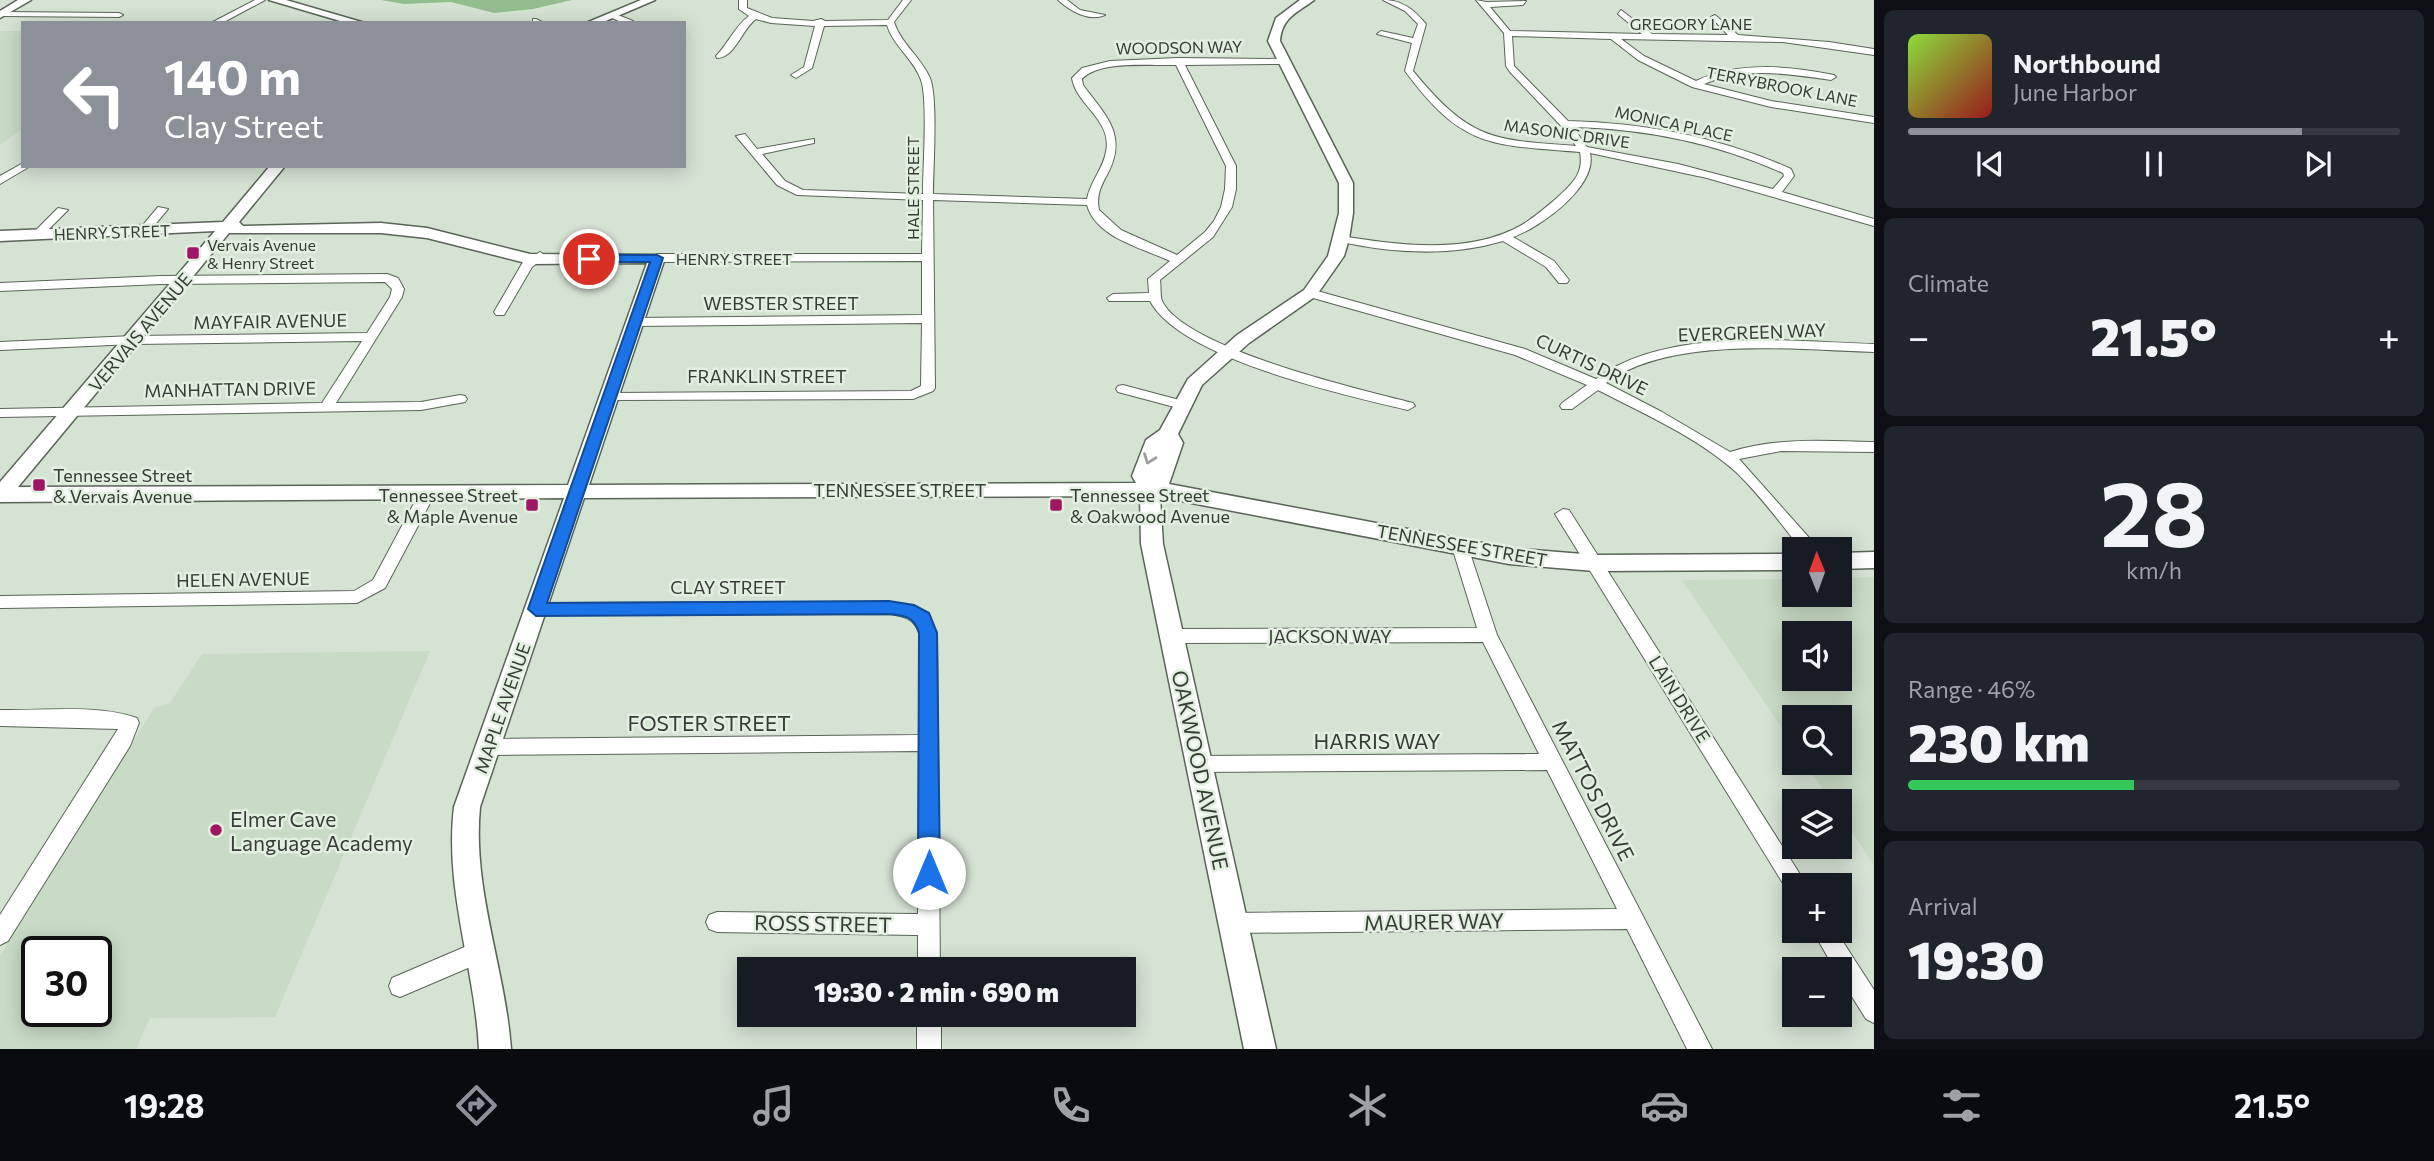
<!DOCTYPE html>
<html lang="en">
<head>
<meta charset="utf-8">
<style>
	:root { --surface:#171b24; --page:#20242c; --text:#f1f3f6; --muted:#9ea1a6; --line:#363941; --accent:#8c9099 }
	body { margin:0; font-family:Commissioner,sans-serif; background:var(--page); color:var(--text); height:100vh; display:flex; flex-direction:column; font-size:26px; white-space:nowrap }
	* { box-sizing:border-box; margin:0 }
	p { font-size:23px; color:var(--muted) }
	.icon { flex:none; width:38px; height:38px; fill:none; stroke:currentColor; stroke-width:2; stroke-linecap:round; stroke-linejoin:round }
	.map { position:relative; flex:1; overflow:hidden }
	.sheet { display:flex; flex-direction:column; gap:10px; padding:10px; background:#0d0f14; width:560px }
	.sheet>* { flex:none }
	.banner { position:absolute; left:21px; top:21px; width:665px; height:147px; border-radius:0px; box-shadow:0 4px 18px #0003; background:#8c9099; color:#fff; overflow:hidden }
	.needle { width:46px; rotate:359deg }
	.buttons { position:absolute; left:1782px; top:537px; display:grid; gap:14px }
	.buttons a { display:grid; place-items:center; width:70px; height:70px; border-radius:0px; background:var(--surface); box-shadow:0 4px 18px #0003; font-size:35px }
	.speed { position:absolute; left:21px; top:936px; display:flex; gap:14px; font-size:35px; font-weight:700; text-align:center }
	.speed>* { display:grid; place-content:center; width:91px; height:91px; border-radius:50%; background:var(--surface); box-shadow:0 4px 18px #0003; line-height:1 }
	.speed .limit { border:4px solid #111; border-radius:10px; background:#fff; color:#111 }
	.pin { position:absolute; display:grid; place-items:center; width:60px; height:60px; color:#fff; margin:-30px; border:4px solid #fff; border-radius:50%; box-shadow:0 2px 7px #0007 }
	.me { position:absolute; width:77px; margin:-38px; rotate:0deg; stroke-linejoin:round; filter:drop-shadow(0 0 5px #0008) }
	.turn { display:flex; align-items:center; gap:24px; height:147px; padding:0 28px; font-size:32px }
	.turn .icon { width:91px; height:91px; stroke-width:2.5 }
	.turn b { display:block; font-size:49px; line-height:60px }
	.big { font-size:52px; font-weight:800; line-height:1.1 }
	.sheet .card { flex:1; display:flex; flex-direction:column; justify-content:center; gap:10px; min-width:0; padding:0 24px; border-radius:10px; background:var(--page) }
	.sheet .dial { align-items:center; gap:0 }
	.dial b { font-size:91px; line-height:1 }
	.song { display:flex; align-items:center; gap:21px }
	.cover { width:84px; height:84px; border-radius:10px; background:linear-gradient(135deg,hsl(90 70% 55%),hsl(0 70% 35%)) }
	.played { height:7px; border-radius:4px; background:linear-gradient(90deg,var(--accent) 80%,var(--line) 80%) }
	.keys { display:flex; justify-content:space-around; direction:ltr }
	.heat { display:flex; justify-content:space-between; align-items:center; font-size:38px; direction:ltr }
	.charge { height:10px; border-radius:5px; background:linear-gradient(90deg,#34c759 46%,var(--line) 0) }
	.trip { position:absolute; left:737px; top:957px; width:399px; height:70px; border-radius:0px; background:var(--surface); box-shadow:0 4px 18px #0003; font-weight:800; line-height:70px; text-align:center }
	.tab-bar { display:flex; height:112px; justify-content:space-around; align-items:center; background:#090b0e; color:var(--muted) }
	.tab-bar .icon { width:49px; height:49px }
	.tab-bar .selected { color:var(--accent) }
	.tab-bar b { font-size:32px; color:var(--text) }
	main { display:flex; flex:1; min-height:0 }
	.map>svg:first-child { display:block }
</style>
</head>
<body>
<main>
<div class="map">
<svg width="1874" height="1049" viewBox="0 0 1874 1049">
	<rect width="100%" height="100%" fill="#d5e3d3"/>
	<path fill="#c7dbc5" fill-rule="evenodd" d="M 0,31 L 23,31 L 23,128 L 0,145 Z
		M 1874,577 L 1874,865 L 1839,813 L 1839,802 L 1831,801 L 1805,763 L 1839,763 L 1839,718 L 1794,718 L 1794,746 L 1682,580 L 1794,579 L 1794,595 L 1839,595 L 1839,578 ZM 1794,634 L 1839,634 L 1839,679 L 1794,679 Z
		M 430,651 L 275,1017 L 150,1018 L 136,1049 L 0,1049 L 0,956 L 154,708 L 170,703 L 202,654 ZM 37,952 L 96,952 L 96,1012 L 37,1012 Z"/>
	<path fill="#94bd8f" d="M 381,0 L 572,0 L 533,9 L 494,13 L 451,2 L 404,4 Z"/>
	<g fill="none" stroke-linecap="round" stroke-linejoin="round">
		<g stroke="#596557" stroke-width="2">
			<path id="street" d="M 255,0 L 265,0 L 222,23 L 211,23 Z
				M 739,0 L 747,0 L 747,8 L 772,18 L 813,21 L 821,19 L 825,21 L 888,20 L 903,0 L 911,0 L 894,22 C 901,44 921,57 930,78 C 938,98 933,169 933,194 L 1087,199 C 1090,182 1103,169 1106,152 C 1113,120 1076,105 1072,78 L 1082,68 L 1110,61 L 1178,58 L 1285,59 L 1285,63 L 1282,64 L 1185,65 L 1236,166 L 1236,189 L 1232,207 L 1213,237 L 1160,280 C 1161,286 1160,296 1162,301 C 1185,349 1362,390 1413,403 L 1415,406 L 1408,410 C 1345,395 1181,359 1150,301 L 1109,301 L 1107,298 L 1113,294 L 1149,293 L 1148,279 L 1170,261 C 1143,248 1096,238 1087,205 L 933,200 L 935,388 L 933,391 L 913,399 L 605,400 L 603,397 L 610,393 L 911,391 L 921,386 L 922,323 L 634,326 L 628,322 L 634,318 L 922,315 L 922,261 L 657,262 L 651,258 L 657,254 L 922,254 L 923,200 L 797,195 L 777,185 L 736,136 L 745,134 L 757,149 L 814,139 L 814,143 L 762,154 L 785,181 L 803,190 L 923,194 C 923,168 928,100 921,80 C 914,59 893,46 887,25 L 824,26 L 812,68 L 796,78 L 791,75 L 804,67 L 815,26 L 771,23 L 756,19 C 742,29 735,58 717,58 L 716,56 C 728,44 735,26 749,16 L 739,9 ZM 1176,65 L 1226,166 L 1225,189 L 1221,207 L 1214,221 L 1205,232 L 1177,255 L 1121,230 L 1099,210 C 1096,195 1101,186 1108,173 C 1128,134 1105,115 1083,85 L 1082,79 C 1100,60 1150,66 1176,65 Z
				M 1058,0 L 1067,0 L 1080,10 L 1105,15 C 1089,22 1070,11 1058,0 Z
				M 1383,0 C 1403,0 1414,10 1426,24 L 1413,71 C 1470,140 1491,140 1576,146 L 1565,130 L 1510,72 L 1506,66 L 1504,33 L 1476,0 L 1486,2 L 1526,1 L 1523,5 L 1490,7 L 1510,31 L 1642,34 L 1618,14 L 1621,10 L 1652,34 L 1728,35 L 1711,17 L 1715,15 L 1738,35 L 1829,42 L 1874,49 L 1874,55 L 1783,42 L 1621,39 L 1644,56 L 1696,81 C 1738,61 1789,66 1834,75 L 1836,77 L 1831,80 C 1789,74 1743,66 1704,84 L 1771,101 L 1874,117 L 1874,123 L 1771,107 L 1692,87 L 1638,60 L 1611,39 L 1512,36 L 1514,66 L 1568,121 C 1646,123 1720,137 1791,169 L 1794,176 L 1782,192 L 1874,219 L 1874,226 L 1707,178 L 1590,153 C 1598,186 1541,227 1513,237 L 1554,261 L 1569,280 L 1567,283 L 1559,283 L 1546,267 L 1503,241 C 1450,257 1390,253 1337,241 L 1335,239 L 1341,236 C 1398,245 1467,255 1520,226 C 1534,218 1546,207 1558,197 C 1573,183 1584,173 1580,152 C 1490,145 1462,148 1405,71 L 1412,43 L 1377,34 L 1381,31 L 1413,38 L 1418,24 L 1405,11 ZM 1573,127 C 1646,129 1716,143 1783,173 L 1784,176 L 1773,189 L 1678,164 L 1587,147 Z
				M 0,12 L 119,13 L 123,15 L 119,17 L 2,16 Z
				M 613,13 L 633,21 L 634,23 L 623,23 L 610,17 Z
				M 536,19 L 544,23 L 533,23 L 533,19 Z
				M 23,163 L 23,166 L 28,166 L 27,168 L 0,184 L 0,176 Z
				M 158,207 L 168,209 L 148,233 L 140,233 L 138,231 Z
				M 58,208 L 68,210 L 41,237 L 33,237 L 33,233 Z
				M 540,252 L 546,256 L 532,267 L 504,315 L 496,315 L 494,312 L 523,262 Z
				M 387,274 L 398,278 L 404,289 L 402,297 L 336,403 L 421,402 L 460,395 L 465,396 L 467,399 L 465,402 L 421,410 L 0,417 L 0,409 L 322,403 L 362,341 L 133,344 L 0,350 L 0,342 L 133,336 L 367,333 L 390,297 L 392,289 L 385,282 L 161,284 L 0,291 L 0,283 L 161,276 Z
				M 1310,289 L 1525,349 L 1596,379 C 1666,326 1790,342 1874,344 L 1874,352 C 1796,350 1671,335 1606,383 L 1662,412 L 1730,452 C 1777,437 1826,441 1874,442 L 1874,452 L 1781,451 L 1739,459 L 1820,550 L 1802,550 C 1781,524 1760,495 1736,472 C 1697,437 1644,414 1598,390 L 1572,409 L 1562,409 L 1560,406 L 1562,403 L 1587,385 L 1515,355 L 1306,296 L 1306,290 Z
				M 1123,385 L 1187,402 L 1189,405 L 1182,409 L 1118,392 L 1116,389 L 1118,386 Z
				M 428,487 L 436,492 L 385,588 L 357,603 L 0,608 L 0,596 L 354,591 L 373,580 L 420,492 Z
				M 1563,509 L 1569,510 L 1803,879 L 1806,886 L 1794,886 L 1794,895 L 1789,893 L 1555,514 Z
				M 1460,541 L 1468,547 L 1497,635 L 1712,1049 L 1687,1049 L 1627,929 L 1234,933 L 1226,930 L 1223,923 L 1226,916 L 1234,913 L 1617,909 L 1547,770 L 1199,772 L 1192,770 L 1189,764 L 1192,758 L 1199,756 L 1539,754 L 1483,642 L 1173,643 L 1167,641 L 1164,636 L 1167,631 L 1173,629 L 1477,628 L 1452,547 Z
				M 889,602 C 913,605 927,609 937,633 L 940,970 L 918,970 L 918,935 L 717,932 L 709,929 L 706,922 L 709,915 L 717,912 L 918,914 L 919,751 L 489,755 L 482,753 L 479,747 L 482,741 L 489,739 L 919,735 L 919,633 C 914,618 904,616 889,614 L 536,615 L 530,614 L 527,609 L 530,604 L 536,603 Z
				M 0,710 C 41,711 98,704 137,718 L 139,723 L 130,746 L 8,941 L 0,945 L 0,915 L 118,729 L 0,726 Z
				M 1813,931 L 1836,931 L 1874,990 L 1874,1023 L 1866,1019 L 1839,976 L 1839,970 L 1835,970 Z
				M 481,940 L 489,943 L 492,951 L 489,959 L 400,997 L 392,994 L 389,986 L 392,978 Z
				M 917,1015 L 941,1015 L 941,1049 L 917,1049 Z"/>
		</g>
		<g stroke="#596557" stroke-width="3">
			<path id="secondary" d="M 18,0 L 31,0 L 0,18 L 0,11 Z
				M 269,0 L 286,0 L 365,23 L 347,23 Z
				M 641,0 L 655,0 L 601,23 L 586,23 Z
				M 1300,0 L 1314,0 C 1297,13 1282,17 1280,41 L 1353,183 L 1353,213 L 1349,239 L 1344,256 L 1316,296 L 1249,343 L 1202,385 L 1178,434 L 1183,443 L 1169,484 L 1509,548 L 1595,555 L 1794,554 L 1794,570 L 1595,571 L 1509,564 L 1160,497 L 1163,544 L 1276,1049 L 1244,1049 L 1141,544 L 1140,496 L 584,498 L 480,807 C 472,889 505,967 511,1049 L 479,1049 C 475,968 444,889 454,807 L 564,498 L 0,502 L 0,482 L 215,231 L 0,241 L 0,231 L 223,222 L 270,166 L 285,166 L 239,222 L 243,226 L 381,223 L 427,228 L 530,254 L 663,255 L 665,258 L 589,485 L 1136,483 L 1132,476 L 1146,440 L 1160,430 L 1188,379 L 1237,335 L 1304,290 L 1328,256 L 1339,213 L 1339,183 L 1268,41 L 1276,18 ZM 229,233 L 381,233 L 427,238 L 530,264 L 647,263 L 568,485 L 18,487 Z
				M 1874,552 L 1874,568 L 1839,569 L 1839,553 Z"/>
		</g>
		<use href="#street" fill="#fff" fill-rule="evenodd"/>
		<use href="#secondary" fill="#fff" fill-rule="evenodd"/>
	</g>
	<defs><path id="oneway-chevron" d="M-2-3.5L2.5 0L-2 3.5" fill="none" stroke-width="1.6" stroke-linecap="round" stroke-linejoin="round" transform="scale(1.75)"/></defs>
	<use stroke="#9b9e9a" href="#oneway-chevron" transform="translate(1149 459) rotate(110)"/>
	<path fill="#1a73e8" stroke="#114b97" stroke-width="2" d="M 657,255 L 663,258 L 547,603 L 889,601 L 914,605 L 929,613 L 937,633 L 940,873 L 937,880 L 929,883 L 922,880 L 918,873 L 919,633 C 914,616 905,616 889,614 L 536,616 L 528,609 L 650,262 L 589,262 L 583,259 L 589,255 Z"/>
	<g fill="#9f1664" stroke="#e2f0e0" stroke-width="2.5">
		<rect x="186" y="246" width="14" height="14" rx="3.5"/>
		<rect x="32" y="478" width="14" height="14" rx="3.5"/>
		<rect x="525" y="498" width="14" height="14" rx="3.5"/>
		<rect x="1049" y="498" width="14" height="14" rx="3.5"/>
		<circle cx="216" cy="830" r="7"/>
	</g>
	<g text-anchor="middle" dominant-baseline="central" stroke-width="5" stroke-linejoin="round" paint-order="stroke">
		<g font-size="16" fill="#373d36" stroke="#e2f0e0">
			<text x="1691" y="23">GREGORY LANE</text>
			<text transform="translate(1179 47) rotate(-1)">WOODSON WAY</text>
			<text transform="translate(1782 86) rotate(11)">TERRYBROOK LANE</text>
			<text transform="translate(1674 123) rotate(12)">MONICA PLACE</text>
			<text transform="translate(1567 133) rotate(8)">MASONIC DRIVE</text>
			<text transform="translate(912 188) rotate(-90)">HALE STREET</text>
			<text transform="translate(112 232) rotate(-2)">HENRY STREET</text>
			<text x="734" y="258">HENRY STREET</text>
		</g>
		<g font-size="16" fill="#373d36" stroke="#e2f0e0" text-anchor="start">
			<text x="207" y="244">Vervais Avenue<tspan x="207" dy="18">&amp; Henry Street</tspan></text>
		</g>
		<g font-size="18" fill="#373d36" stroke="#e2f0e0">
			<text x="781" y="303">WEBSTER STREET</text>
			<text transform="translate(270 321) rotate(-1)">MAYFAIR AVENUE</text>
			<text transform="translate(140 332) rotate(-50)">VERVAIS AVENUE</text>
			<text transform="translate(1752 332) rotate(-2)">EVERGREEN WAY</text>
			<text transform="translate(1592 364) rotate(25)">CURTIS DRIVE</text>
			<text x="767" y="376">FRANKLIN STREET</text>
			<text transform="translate(230 389) rotate(-1)">MANHATTAN DRIVE</text>
			<text x="900" y="490">TENNESSEE STREET</text>
			<text transform="translate(1462 545) rotate(10)">TENNESSEE STREET</text>
			<text transform="translate(243 579) rotate(-1)">HELEN AVENUE</text>
			<text x="728" y="587">CLAY STREET</text>
			<text x="1330" y="636">JACKSON WAY</text>
			<text transform="translate(1680 699) rotate(58)">LAIN DRIVE</text>
			<text transform="translate(502 708) rotate(-71)">MAPLE AVENUE</text>
		</g>
		<g font-size="18" fill="#373d36" stroke="#e2f0e0" text-anchor="start">
			<text x="53" y="475">Tennessee Street<tspan x="53" dy="21">&amp; Vervais Avenue</tspan></text>
			<text x="518" y="495" text-anchor="end">Tennessee Street<tspan x="518" dy="21">&amp; Maple Avenue</tspan></text>
			<text x="1070" y="495">Tennessee Street<tspan x="1070" dy="21">&amp; Oakwood Avenue</tspan></text>
		</g>
		<g font-size="21" fill="#373d36" stroke="#e2f0e0">
			<text x="709" y="722">FOSTER STREET</text>
			<text x="1377" y="740">HARRIS WAY</text>
			<text transform="translate(1201 770) rotate(78)">OAKWOOD AVENUE</text>
			<text transform="translate(1594 790) rotate(63)">MATTOS DRIVE</text>
			<text transform="translate(1434 921) rotate(-1)">MAURER WAY</text>
			<text transform="translate(823 923) rotate(1)">ROSS STREET</text>
		</g>
		<g font-size="21" fill="#373d36" stroke="#e2f0e0" text-anchor="start">
			<text x="230" y="818">Elmer Cave<tspan x="230" dy="24">Language Academy</tspan></text>
		</g>
	</g>
</svg>
<div class="buttons">
<a><svg class="needle" viewBox="-14 -14 28 28"><path d="M0-13l5 13h-10z" fill="#e53935"/><path d="M0 13l5-13h-10z" fill="#9ea1a6"/></svg></a>
<a><svg class="icon" aria-label="sound" viewBox="0 0 24 24"><path d="M4 9h4l5-4v14l-5-4H4zM17 9q2 3 0 6"/></svg></a>
<a><svg class="icon" aria-label="search" viewBox="0 0 24 24"><circle cx="10" cy="10" r="6"/><path d="M15 15l6 6"/></svg></a>
<a><svg class="icon" aria-label="layers" viewBox="0 0 24 24"><path d="M12 4l9 5-9 5-9-5zM3 14l9 5 9-5"/></svg></a>
<a>+</a>
<a>−</a>
</div>
<div class="speed"><div class="limit">30</div></div>
<div class="pin" style="left:589px;top:259px;background:#d93025"><svg class="icon" aria-label="arrive" viewBox="0 0 24 24"><path d="M6 21V4h12l-3 4 3 4H6"/></svg></div>
<svg class="me" style="left:929px;top:873px" viewBox="-20 -20 40 40"><circle r="19" fill="#fff"/><path d="M0-13L10 11 0 6-10 11z" fill="#1a73e8"/></svg>
<div class="trip">19:30 · 2 min · 690 m</div>
<div class="banner">
<div class="turn"><svg class="icon" aria-label="left" viewBox="0 0 24 24"><path d="M17 20v-9H6M10 6l-5 5 5 5"/></svg><div><b>140 m</b>Clay Street</div></div>
</div>
</div>
<section class="sheet">
<div class="card">
<div class="song"><i class="cover"></i><div><b>Northbound</b><p>June Harbor</p></div></div>
<div class="played"></div>
<div class="keys"><svg class="icon" aria-label="previous" viewBox="0 0 24 24"><path d="M18 5L8 12l10 7zM5 5v14"/></svg><svg class="icon" aria-label="pause" viewBox="0 0 24 24"><path d="M8 5v14M16 5v14"/></svg><svg class="icon" aria-label="next" viewBox="0 0 24 24"><path d="M6 5l10 7-10 7zM19 5v14"/></svg></div>
</div>
<div class="card"><p>Climate</p>
<div class="heat"><a>−</a><b class="big">21.5°</b><a>+</a></div>
</div>
<div class="card dial"><b>28</b><p>km/h</p></div>
<div class="card"><p>Range · 46%</p><b class="big">230 km</b><div class="charge"></div></div>
<div class="card"><p>Arrival</p><b class="big">19:30</b></div>
</section>
</main>
<nav class="tab-bar">
<b>19:28</b>
<svg class="icon selected" aria-label="directions" viewBox="0 0 24 24"><path d="M12 3l9 9-9 9-9-9zM9 14v-3h6M13 9l2 2-2 2"/></svg>
<svg class="icon" aria-label="music" viewBox="0 0 24 24"><path d="M9 18V5l10-2v13"/><circle cx="6" cy="18" r="3"/><circle cx="16" cy="16" r="3"/></svg>
<svg class="icon" aria-label="phone" viewBox="0 0 24 24"><path d="M5 4h4l2 5-3 2q2 4 5 5l2-3 5 2v4C11 20 4 13 5 4z"/></svg>
<svg class="icon" aria-label="climate" viewBox="0 0 24 24"><path d="M12 3v18M4 7l16 10M4 17L20 7"/></svg>
<svg class="icon" aria-label="car" viewBox="0 0 24 24"><path d="M5 17H2v-5l4-1 3-4h7l3 4 3 1v5h-3M9 17h6M6 11h13"/><circle cx="7" cy="17" r="2"/><circle cx="17" cy="17" r="2"/></svg>
<svg class="icon" aria-label="filters" viewBox="0 0 24 24"><path d="M4 7h16M4 17h16"/><circle cx="9" cy="7" r="2"/><circle cx="15" cy="17" r="2"/></svg>
<b>21.5°</b>
</nav>
</body>
</html>
